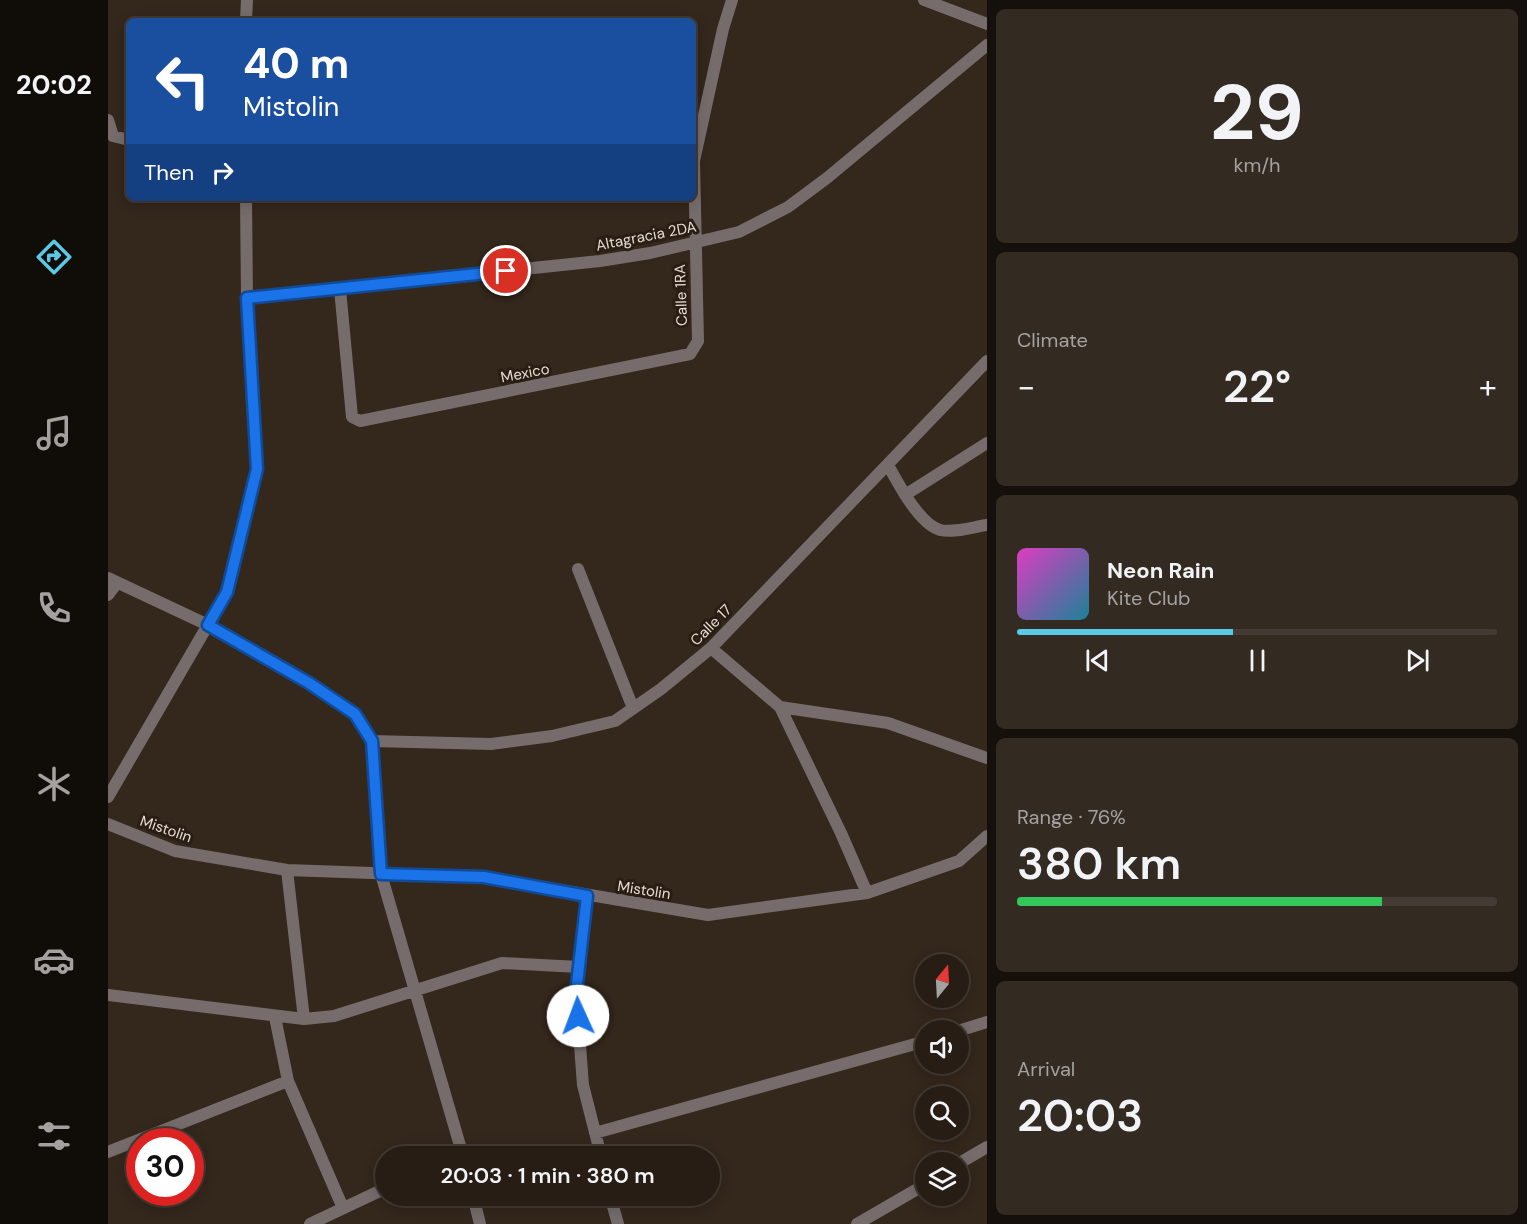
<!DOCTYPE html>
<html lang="en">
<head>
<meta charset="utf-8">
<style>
	:root { --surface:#271d15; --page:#332a22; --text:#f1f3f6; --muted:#a4a2a0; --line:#433b34; --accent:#5ac8e6 }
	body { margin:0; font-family:"DM Sans",sans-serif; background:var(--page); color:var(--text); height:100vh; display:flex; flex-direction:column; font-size:22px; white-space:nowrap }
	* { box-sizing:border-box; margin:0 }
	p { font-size:20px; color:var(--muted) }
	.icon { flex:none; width:33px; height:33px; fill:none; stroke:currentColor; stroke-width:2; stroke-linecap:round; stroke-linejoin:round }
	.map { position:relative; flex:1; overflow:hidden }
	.side { display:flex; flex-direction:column; gap:9px; padding:9px; background:#15100c; width:540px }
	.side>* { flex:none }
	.top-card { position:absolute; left:18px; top:18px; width:570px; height:183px; border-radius:9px; box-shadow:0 3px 15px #0003,0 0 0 2px var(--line); background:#1a4fa0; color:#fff; overflow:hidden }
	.needle { width:39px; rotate:18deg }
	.controls { position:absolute; left:807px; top:954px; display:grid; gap:12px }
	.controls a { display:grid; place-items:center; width:54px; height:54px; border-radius:50%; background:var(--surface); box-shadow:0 3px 15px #0003,0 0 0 2px var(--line); font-size:30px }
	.speed { position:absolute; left:18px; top:1128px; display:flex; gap:12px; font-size:30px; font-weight:700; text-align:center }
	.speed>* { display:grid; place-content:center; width:78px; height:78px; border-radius:50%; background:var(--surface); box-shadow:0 3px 15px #0003,0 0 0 2px var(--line); line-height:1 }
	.speed .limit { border:9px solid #d22; background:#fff; color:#111 }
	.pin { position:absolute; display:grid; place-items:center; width:51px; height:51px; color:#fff; margin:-26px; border:3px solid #fff; border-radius:50%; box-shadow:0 2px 6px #0007 }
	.me { position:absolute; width:66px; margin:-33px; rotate:358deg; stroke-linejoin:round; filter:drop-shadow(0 0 4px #0008) }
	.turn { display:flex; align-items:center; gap:21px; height:126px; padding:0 18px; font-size:27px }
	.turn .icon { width:78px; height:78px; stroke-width:2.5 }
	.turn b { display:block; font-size:42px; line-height:51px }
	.then { display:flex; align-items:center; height:57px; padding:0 18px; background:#0003; gap:12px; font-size:22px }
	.big { font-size:45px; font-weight:600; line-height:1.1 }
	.side .tile { flex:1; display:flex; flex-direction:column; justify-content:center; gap:9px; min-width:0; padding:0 21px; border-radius:9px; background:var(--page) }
	.side .dial { align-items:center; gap:0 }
	.dial b { font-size:78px; line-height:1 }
	.song { display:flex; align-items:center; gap:18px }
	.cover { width:72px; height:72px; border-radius:9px; background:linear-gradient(135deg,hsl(310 70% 55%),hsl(190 70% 35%)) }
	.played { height:6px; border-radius:3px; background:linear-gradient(90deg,var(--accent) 45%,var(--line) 45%) }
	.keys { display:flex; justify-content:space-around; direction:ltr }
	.heat { display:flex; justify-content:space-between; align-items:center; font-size:33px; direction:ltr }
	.charge { height:9px; border-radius:4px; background:linear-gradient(90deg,#34c759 76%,var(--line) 0) }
	.trip { position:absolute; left:267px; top:1146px; width:345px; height:60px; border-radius:30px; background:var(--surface); box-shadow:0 3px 15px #0003,0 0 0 2px var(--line); font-weight:600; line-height:60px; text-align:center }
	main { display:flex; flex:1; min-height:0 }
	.dock { display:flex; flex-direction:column; width:108px; justify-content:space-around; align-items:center; background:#100c08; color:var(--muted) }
	.dock .icon { width:42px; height:42px }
	.dock .selected { color:var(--accent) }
	.dock b { font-size:27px; color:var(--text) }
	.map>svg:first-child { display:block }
</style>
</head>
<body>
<main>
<nav class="dock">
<b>20:02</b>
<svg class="icon selected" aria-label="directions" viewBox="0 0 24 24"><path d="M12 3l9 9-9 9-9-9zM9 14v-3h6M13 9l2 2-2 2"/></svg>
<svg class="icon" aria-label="music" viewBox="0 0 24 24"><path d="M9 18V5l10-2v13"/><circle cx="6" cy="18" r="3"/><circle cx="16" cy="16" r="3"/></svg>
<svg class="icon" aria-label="phone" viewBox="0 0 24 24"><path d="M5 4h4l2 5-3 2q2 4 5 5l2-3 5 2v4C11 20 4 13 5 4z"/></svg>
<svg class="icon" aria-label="climate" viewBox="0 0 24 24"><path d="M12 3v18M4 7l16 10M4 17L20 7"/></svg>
<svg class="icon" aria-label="car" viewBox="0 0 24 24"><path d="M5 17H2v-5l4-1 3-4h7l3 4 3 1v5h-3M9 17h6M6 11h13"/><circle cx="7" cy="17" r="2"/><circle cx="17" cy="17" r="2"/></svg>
<svg class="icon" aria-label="filters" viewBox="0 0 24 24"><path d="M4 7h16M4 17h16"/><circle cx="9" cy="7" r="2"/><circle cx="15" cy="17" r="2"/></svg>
</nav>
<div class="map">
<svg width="879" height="1224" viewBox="0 0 879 1224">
	<rect width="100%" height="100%" fill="#34271c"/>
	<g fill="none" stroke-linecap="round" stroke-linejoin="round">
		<path stroke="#766c6c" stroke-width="12" d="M 816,0 L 879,24
			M 138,21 L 139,0
			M 0,120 L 5,136 L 21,140
			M 232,289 L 244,417 L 252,421 L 582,354 L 590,341 L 586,161 L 615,29 L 624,0
			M 139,298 L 492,261 L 542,253 L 631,232 L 680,207 L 719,178 L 879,45
			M 780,465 C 790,483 811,524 832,530 C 846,533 865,527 879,525
			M 797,495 L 879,443
			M 470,569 L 525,708
			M 0,578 L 100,625 L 201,683 L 247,714 L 264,741 L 273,874 L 355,1156
			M 0,595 L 9,583
			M 603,648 L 672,707 L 733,833 L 759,893
			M 672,707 L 780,723 L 879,758
			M 264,741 L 383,744 L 444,736 L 507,721 L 553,689 L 603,648 L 879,361
			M 0,797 L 119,592 L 149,469 L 139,298 L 138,198
			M 0,824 L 67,851 L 179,870 L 376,877 L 600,915 L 759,893 L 851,861 L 879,836
			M 179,870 L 196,1019
			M 479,895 L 468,993 L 475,1085 L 493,1156
			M 0,995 L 196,1019 L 226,1016 L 394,963 L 471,967
			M 167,1017 L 180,1081 L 235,1208
			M 850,1031 L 879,1022
			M 487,1133 L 818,1041
			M 0,1152 L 180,1081
			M 850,1164 L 879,1147
			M 365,1196 L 372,1224
			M 502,1196 L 510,1224
			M 202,1224 L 278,1188
			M 749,1224 L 818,1184"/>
	</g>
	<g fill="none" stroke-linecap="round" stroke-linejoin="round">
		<g stroke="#114b97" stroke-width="15">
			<path id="route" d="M 398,271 L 139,298 L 149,469 L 119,592 L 100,625 L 201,683 L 247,714 L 264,741 L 273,874 L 376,877 L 479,896 L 468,993 L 470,1016"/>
		</g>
		<use href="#route" stroke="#1a73e8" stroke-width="10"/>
	</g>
	<g text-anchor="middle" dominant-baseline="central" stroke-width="6" stroke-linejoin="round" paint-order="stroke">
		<g font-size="15" fill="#e4dcd5" stroke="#2a1d13">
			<text transform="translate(538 236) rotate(-11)">Altagracia 2DA</text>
			<text transform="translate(573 295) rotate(-92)">Calle 1RA</text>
			<text transform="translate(417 373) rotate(-11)">Mexico</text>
			<text transform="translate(603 625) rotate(-45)">Calle 17</text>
			<text transform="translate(58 829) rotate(19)">Mistolin</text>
			<text transform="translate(536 890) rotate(9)">Mistolin</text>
		</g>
	</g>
</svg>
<div class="controls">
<a><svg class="needle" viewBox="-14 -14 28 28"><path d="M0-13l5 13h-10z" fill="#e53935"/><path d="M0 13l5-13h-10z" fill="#a4a2a0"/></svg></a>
<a><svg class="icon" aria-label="sound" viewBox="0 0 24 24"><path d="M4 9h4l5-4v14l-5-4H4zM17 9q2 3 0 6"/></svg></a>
<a><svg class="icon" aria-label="search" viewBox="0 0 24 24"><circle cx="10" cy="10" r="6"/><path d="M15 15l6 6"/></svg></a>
<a><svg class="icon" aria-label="layers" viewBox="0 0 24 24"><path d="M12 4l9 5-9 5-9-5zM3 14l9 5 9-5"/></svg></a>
</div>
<div class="speed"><div class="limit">30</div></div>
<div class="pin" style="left:398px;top:271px;background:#d93025"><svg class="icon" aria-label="arrive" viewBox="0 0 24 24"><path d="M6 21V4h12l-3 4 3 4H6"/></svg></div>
<svg class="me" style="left:470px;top:1016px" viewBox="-20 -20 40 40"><circle r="19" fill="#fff"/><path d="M0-13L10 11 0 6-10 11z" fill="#1a73e8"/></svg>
<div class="trip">20:03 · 1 min · 380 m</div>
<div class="top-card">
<div class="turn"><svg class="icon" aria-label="left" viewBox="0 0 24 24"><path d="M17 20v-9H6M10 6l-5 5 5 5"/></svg><div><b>40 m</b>Mistolin</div></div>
<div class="then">Then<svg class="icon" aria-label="right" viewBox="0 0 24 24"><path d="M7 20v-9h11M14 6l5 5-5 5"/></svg></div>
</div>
</div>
<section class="side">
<div class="tile dial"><b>29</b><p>km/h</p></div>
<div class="tile"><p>Climate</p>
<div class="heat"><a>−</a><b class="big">22°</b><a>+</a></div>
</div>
<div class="tile">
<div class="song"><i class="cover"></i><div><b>Neon Rain</b><p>Kite Club</p></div></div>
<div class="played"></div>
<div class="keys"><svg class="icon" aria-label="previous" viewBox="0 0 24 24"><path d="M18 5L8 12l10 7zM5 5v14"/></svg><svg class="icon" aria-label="pause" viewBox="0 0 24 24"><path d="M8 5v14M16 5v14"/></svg><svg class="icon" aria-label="next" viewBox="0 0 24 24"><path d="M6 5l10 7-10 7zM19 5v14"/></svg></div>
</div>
<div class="tile"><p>Range · 76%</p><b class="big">380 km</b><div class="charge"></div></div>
<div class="tile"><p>Arrival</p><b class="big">20:03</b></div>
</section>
</main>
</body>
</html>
